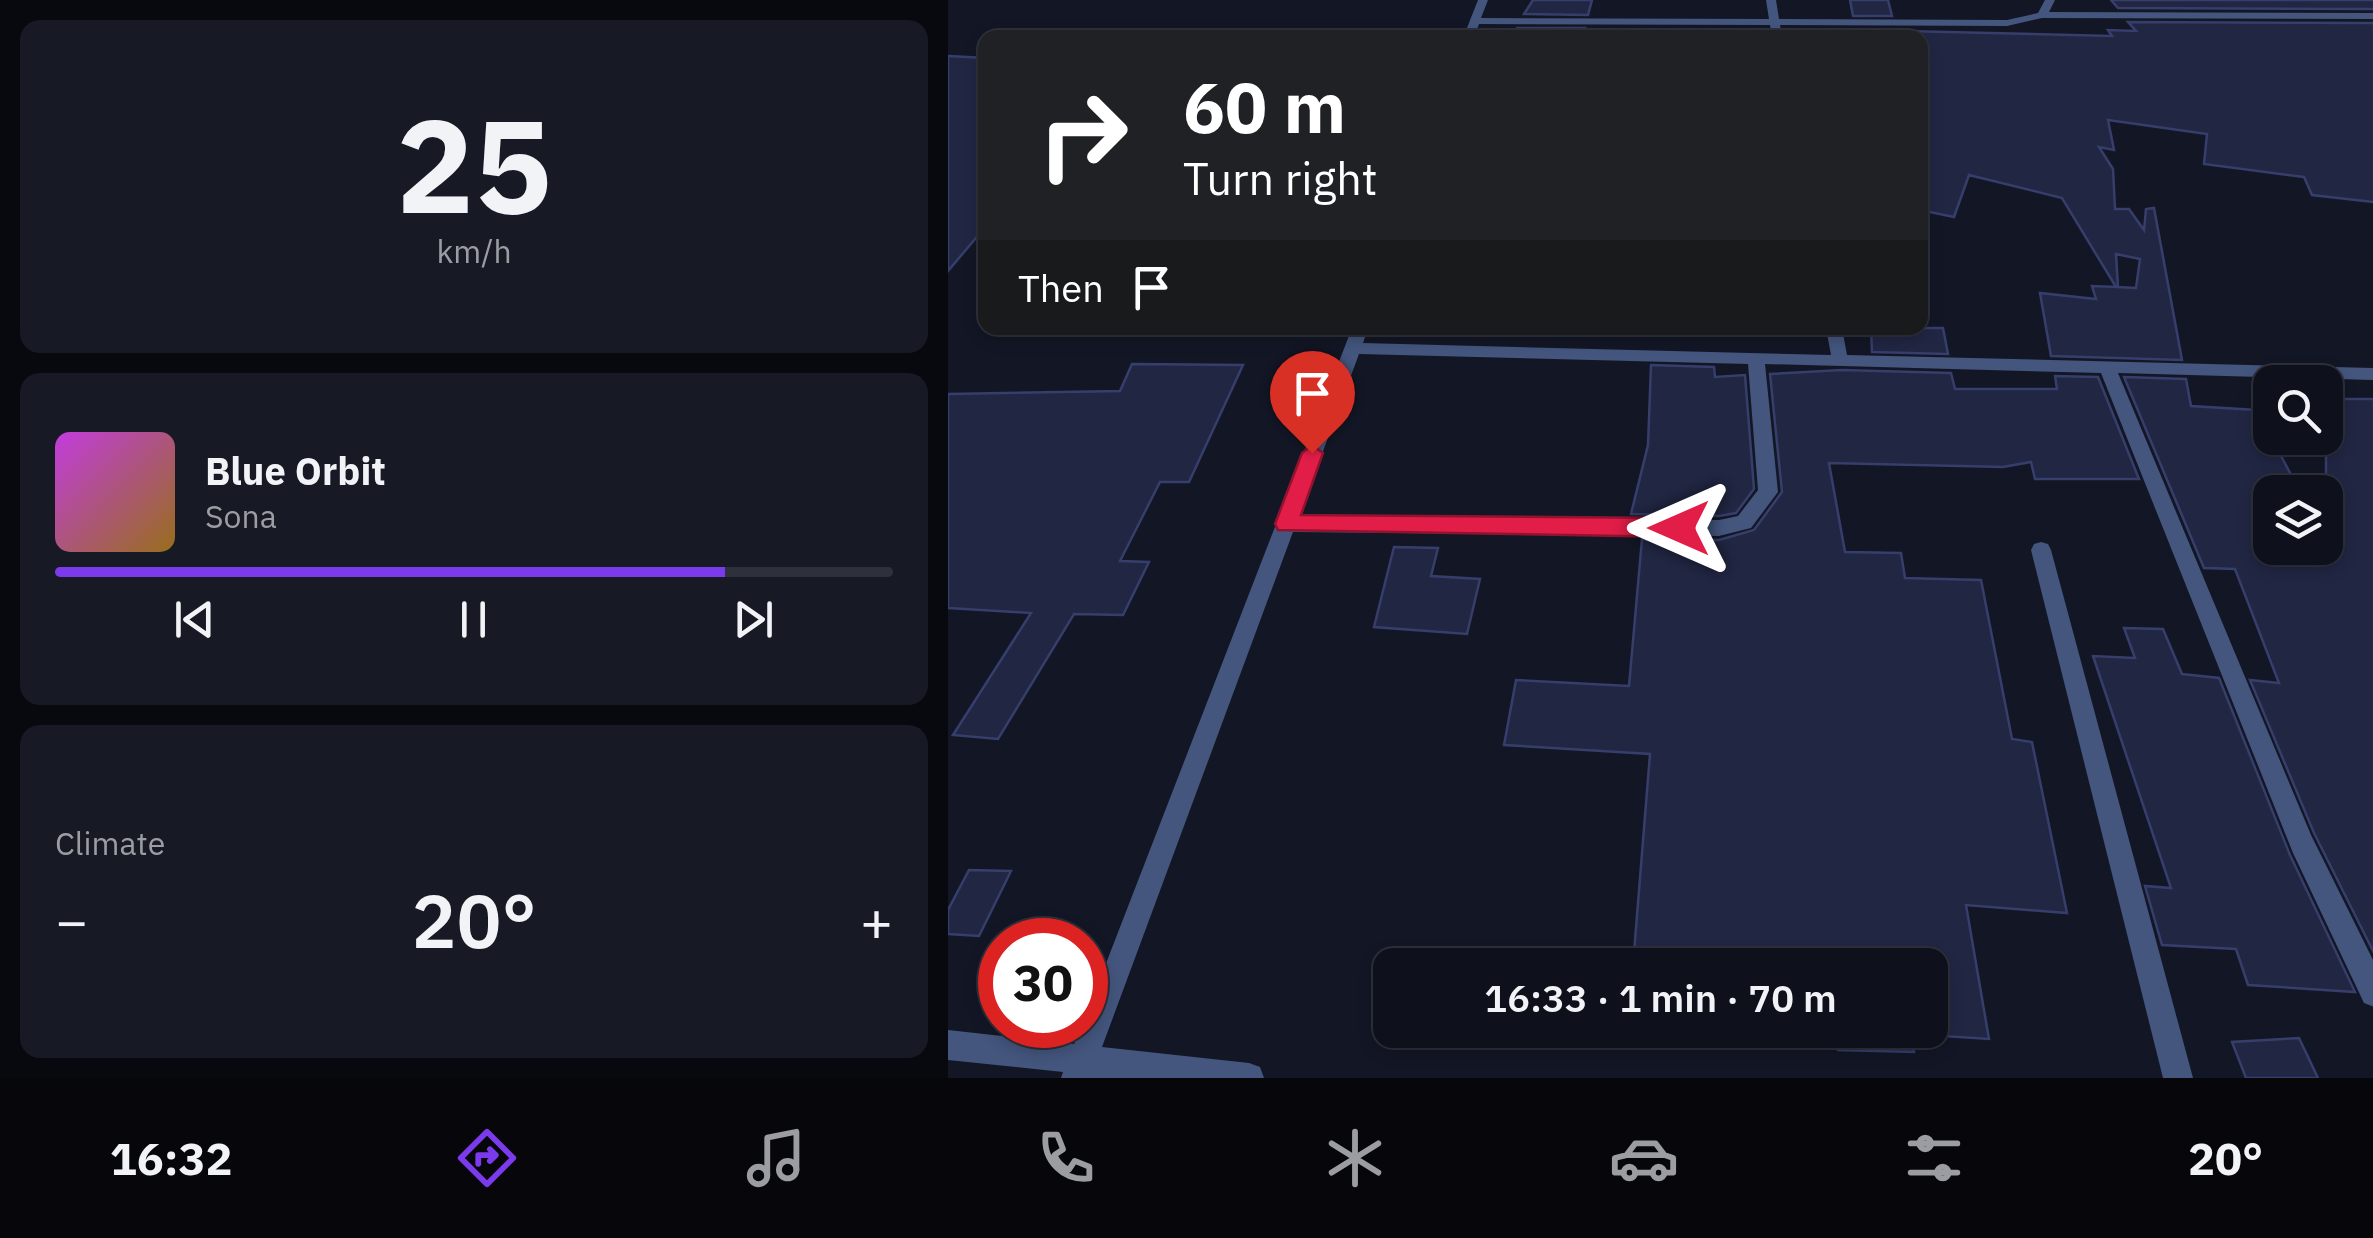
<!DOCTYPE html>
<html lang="en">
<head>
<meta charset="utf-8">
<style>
	:root { --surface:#0e101c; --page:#171925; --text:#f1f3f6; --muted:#9b9da3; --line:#2e303b; --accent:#7c3aed }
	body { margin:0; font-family:"IBM Plex Sans",sans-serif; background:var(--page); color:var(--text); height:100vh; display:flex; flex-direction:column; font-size:38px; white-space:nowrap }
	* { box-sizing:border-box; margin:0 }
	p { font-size:32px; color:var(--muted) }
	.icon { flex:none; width:55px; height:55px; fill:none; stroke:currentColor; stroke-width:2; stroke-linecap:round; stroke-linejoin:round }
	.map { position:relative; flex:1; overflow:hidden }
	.side { display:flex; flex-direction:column; gap:20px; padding:20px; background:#08090f; width:948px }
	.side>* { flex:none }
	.hud { position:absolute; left:30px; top:30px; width:950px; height:305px; border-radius:20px; box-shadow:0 5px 15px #0003,0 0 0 2px var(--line); background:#202124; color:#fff; overflow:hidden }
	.controls { position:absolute; left:1305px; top:365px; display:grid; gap:20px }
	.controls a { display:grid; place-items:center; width:90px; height:90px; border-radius:20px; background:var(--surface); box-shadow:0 5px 15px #0003,0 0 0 2px var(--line); font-size:50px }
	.speed { position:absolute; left:30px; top:918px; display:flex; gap:20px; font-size:50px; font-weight:700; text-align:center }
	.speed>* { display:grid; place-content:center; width:130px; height:130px; border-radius:50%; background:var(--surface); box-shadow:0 5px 15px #0003,0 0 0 2px var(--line); line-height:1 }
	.speed .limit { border:15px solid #d22; background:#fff; color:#111 }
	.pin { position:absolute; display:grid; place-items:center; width:85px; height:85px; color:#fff; margin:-102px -42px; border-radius:50% 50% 50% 0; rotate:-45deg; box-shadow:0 0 10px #0007 }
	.pin .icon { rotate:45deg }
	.me { position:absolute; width:110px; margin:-55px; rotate:270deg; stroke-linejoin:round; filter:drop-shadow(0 0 8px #0008) }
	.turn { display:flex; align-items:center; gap:35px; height:210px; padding:0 40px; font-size:45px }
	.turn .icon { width:130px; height:130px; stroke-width:2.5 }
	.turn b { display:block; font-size:70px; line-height:85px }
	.then { display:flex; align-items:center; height:95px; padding:0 40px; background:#0003; gap:20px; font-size:38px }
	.big { font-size:75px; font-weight:600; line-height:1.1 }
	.side .card { flex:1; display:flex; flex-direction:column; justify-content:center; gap:15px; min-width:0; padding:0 35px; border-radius:20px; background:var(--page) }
	.side .dial { align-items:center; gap:0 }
	.dial b { font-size:130px; line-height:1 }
	.song { display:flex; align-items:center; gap:30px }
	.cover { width:120px; height:120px; border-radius:15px; background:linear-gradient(135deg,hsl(290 70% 55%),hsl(40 70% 35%)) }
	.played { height:10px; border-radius:5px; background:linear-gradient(90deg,var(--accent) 80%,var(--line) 80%) }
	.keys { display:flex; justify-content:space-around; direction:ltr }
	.heat { display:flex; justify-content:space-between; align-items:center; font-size:55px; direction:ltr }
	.trip { position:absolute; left:425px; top:948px; width:575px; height:100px; border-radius:20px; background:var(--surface); box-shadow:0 5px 15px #0003,0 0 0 2px var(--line); font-weight:600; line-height:100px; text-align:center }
	.tab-bar { display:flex; height:160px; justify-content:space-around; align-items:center; background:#06060b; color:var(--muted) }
	.tab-bar .icon { width:70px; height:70px }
	.tab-bar .current { color:var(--accent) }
	.tab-bar b { font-size:45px; color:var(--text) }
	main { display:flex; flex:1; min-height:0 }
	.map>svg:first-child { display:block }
</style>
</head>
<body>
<main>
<section class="side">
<div class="card dial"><b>25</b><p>km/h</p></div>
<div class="card">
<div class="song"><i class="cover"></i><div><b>Blue Orbit</b><p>Sona</p></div></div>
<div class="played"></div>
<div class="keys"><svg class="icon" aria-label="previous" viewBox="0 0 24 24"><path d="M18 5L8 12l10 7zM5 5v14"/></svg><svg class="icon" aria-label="pause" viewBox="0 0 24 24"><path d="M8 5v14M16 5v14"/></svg><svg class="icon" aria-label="next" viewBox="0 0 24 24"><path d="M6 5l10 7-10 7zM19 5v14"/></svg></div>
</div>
<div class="card"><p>Climate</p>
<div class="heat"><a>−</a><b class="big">20°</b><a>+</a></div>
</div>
</section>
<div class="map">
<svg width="1426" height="1078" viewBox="0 0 1426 1078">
	<rect width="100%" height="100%" fill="#131625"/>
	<path fill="#212643" stroke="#363e6c" stroke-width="2.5" fill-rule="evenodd" d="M 585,0 L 644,0 L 640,15 L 576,14 Z
		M 902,0 L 940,0 L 944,16 L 905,16 Z
		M 1163,0 L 1426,0 L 1426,9 L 1170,8 Z
		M 1180,22 L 1426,23 L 1426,202 L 1364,195 L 1356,177 L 1256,164 L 1259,134 L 1160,120 L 1166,150 L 1151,147 L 1165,169 L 1167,209 L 1181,209 L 1196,230 L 1198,209 L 1206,208 L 1234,360 L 1103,356 L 1092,293 L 1148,299 L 1144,286 L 1168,287 L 1114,198 L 1021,175 L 1006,217 L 972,210 L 972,38 L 959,38 L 957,31 L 1164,36 L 1160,30 L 1188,31 ZM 1168,254 L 1192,259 L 1188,288 L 1170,287 Z
		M 569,28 L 637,28 L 634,38 L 563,38 Z
		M 0,56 L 38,58 L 38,226 L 0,271 Z
		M 923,328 L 995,328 L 1000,354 L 924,352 Z
		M 184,364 L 295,365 L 241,482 L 212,482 L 172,561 L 201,562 L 175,615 L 126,614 L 50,739 L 5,735 L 83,613 L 0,608 L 0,394 L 172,391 Z
		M 703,365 L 766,367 L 767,377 L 797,375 L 806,489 L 788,513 L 771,516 L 683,514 L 700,445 Z
		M 894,370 L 1003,373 L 1007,389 L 1109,389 L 1107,376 L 1150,377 L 1191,479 L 1087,479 L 1083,462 L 1055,467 L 881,463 L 897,552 L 953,553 L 957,578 L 1033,580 L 1064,739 L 1084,742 L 1119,913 L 1018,905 L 1041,1039 L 964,1034 L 966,1052 L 890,1050 L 889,1034 L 850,1030 L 982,1030 L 982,965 L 685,965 L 702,754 L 556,745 L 568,680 L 681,686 L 694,539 L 771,540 L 806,530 L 834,492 L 822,374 Z
		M 1176,377 L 1238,379 L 1243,406 L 1309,410 L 1352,492 L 1322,492 L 1322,548 L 1378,548 L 1378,399 L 1426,399 L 1426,953 L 1366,833 L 1302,680 L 1331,683 L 1287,569 L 1256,568 Z
		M 446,547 L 490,548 L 483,576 L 532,579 L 519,634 L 426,627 Z
		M 1176,628 L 1215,629 L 1234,674 L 1271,678 L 1342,855 L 1407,992 L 1300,985 L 1288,949 L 1214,945 L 1197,886 L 1223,888 L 1145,656 L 1187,658 Z
		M 21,870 L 63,871 L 31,936 L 0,934 L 0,910 Z
		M 1351,1038 L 1370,1078 L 1298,1078 L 1284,1042 Z"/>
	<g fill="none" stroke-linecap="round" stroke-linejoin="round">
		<path fill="#44567e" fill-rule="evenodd" d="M 530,0 L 540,0 L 533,18 L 821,19 L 818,0 L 828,0 L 831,19 L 1059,20 L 1090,13 L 1097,0 L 1107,0 L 1101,12 L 1426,13 L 1426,19 L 1094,18 L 1059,26 L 832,25 L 834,38 L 824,38 L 822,25 L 531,24 L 526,38 L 515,38 Z
			M 404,328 L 420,328 L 415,343 L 883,355 L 878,328 L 894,328 L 899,355 L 1426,368 L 1426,380 L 1170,373 L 1363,835 L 1426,962 L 1426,1007 L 1416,1003 L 1345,853 L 1153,373 L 817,364 L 830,492 L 803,528 L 771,536 L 345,532 L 154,1047 L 301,1063 L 312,1067 L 316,1078 L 113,1078 L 115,1072 L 0,1060 L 0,1030 L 126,1044 L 134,1025 L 138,1025 L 138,1015 ZM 411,354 L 800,364 L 810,490 L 790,516 L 771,520 L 351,516 Z
			M 1093,542 L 1100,544 L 1103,550 L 1245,1078 L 1215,1078 L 1083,550 L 1086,544 Z"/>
	</g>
	<path fill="#e11d48" stroke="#92132f" stroke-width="2.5" d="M 364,445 L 375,453 L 353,515 L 731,518 L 743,528 L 731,537 L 330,530 L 327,524 L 354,453 Z"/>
</svg>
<div class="controls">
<a><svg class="icon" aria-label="search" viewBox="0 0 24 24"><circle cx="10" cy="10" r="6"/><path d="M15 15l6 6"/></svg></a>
<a><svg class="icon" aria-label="layers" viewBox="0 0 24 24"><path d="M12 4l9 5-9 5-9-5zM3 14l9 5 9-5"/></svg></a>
</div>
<div class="speed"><div class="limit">30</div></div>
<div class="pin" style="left:364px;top:453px;background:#d93025"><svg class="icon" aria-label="arrive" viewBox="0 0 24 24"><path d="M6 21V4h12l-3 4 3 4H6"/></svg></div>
<svg class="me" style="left:731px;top:528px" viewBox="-20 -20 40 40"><path d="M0-17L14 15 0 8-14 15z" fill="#e11d48" stroke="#fff" stroke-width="4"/></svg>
<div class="trip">16:33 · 1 min · 70 m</div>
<div class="hud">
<div class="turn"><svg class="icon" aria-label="right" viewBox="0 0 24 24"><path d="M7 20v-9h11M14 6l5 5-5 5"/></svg><div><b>60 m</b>Turn right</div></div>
<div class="then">Then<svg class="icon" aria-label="arrive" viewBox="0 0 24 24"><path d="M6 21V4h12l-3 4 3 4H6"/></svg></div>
</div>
</div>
</main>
<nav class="tab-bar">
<b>16:32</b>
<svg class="icon current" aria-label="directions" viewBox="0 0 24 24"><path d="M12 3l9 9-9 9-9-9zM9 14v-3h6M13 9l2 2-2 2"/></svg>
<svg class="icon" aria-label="music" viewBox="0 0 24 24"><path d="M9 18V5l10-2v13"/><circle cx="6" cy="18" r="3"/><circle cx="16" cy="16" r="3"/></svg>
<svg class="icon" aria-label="phone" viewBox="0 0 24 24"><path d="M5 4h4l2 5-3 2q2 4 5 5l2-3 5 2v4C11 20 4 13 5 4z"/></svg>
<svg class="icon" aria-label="climate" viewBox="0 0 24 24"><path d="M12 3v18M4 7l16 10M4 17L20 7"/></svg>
<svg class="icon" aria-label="car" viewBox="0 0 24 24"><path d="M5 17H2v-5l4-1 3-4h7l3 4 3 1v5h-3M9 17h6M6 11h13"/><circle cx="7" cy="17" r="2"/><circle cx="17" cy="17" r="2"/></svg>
<svg class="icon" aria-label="filters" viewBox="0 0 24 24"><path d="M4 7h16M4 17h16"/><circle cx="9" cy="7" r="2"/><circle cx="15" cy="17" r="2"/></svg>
<b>20°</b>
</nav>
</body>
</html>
